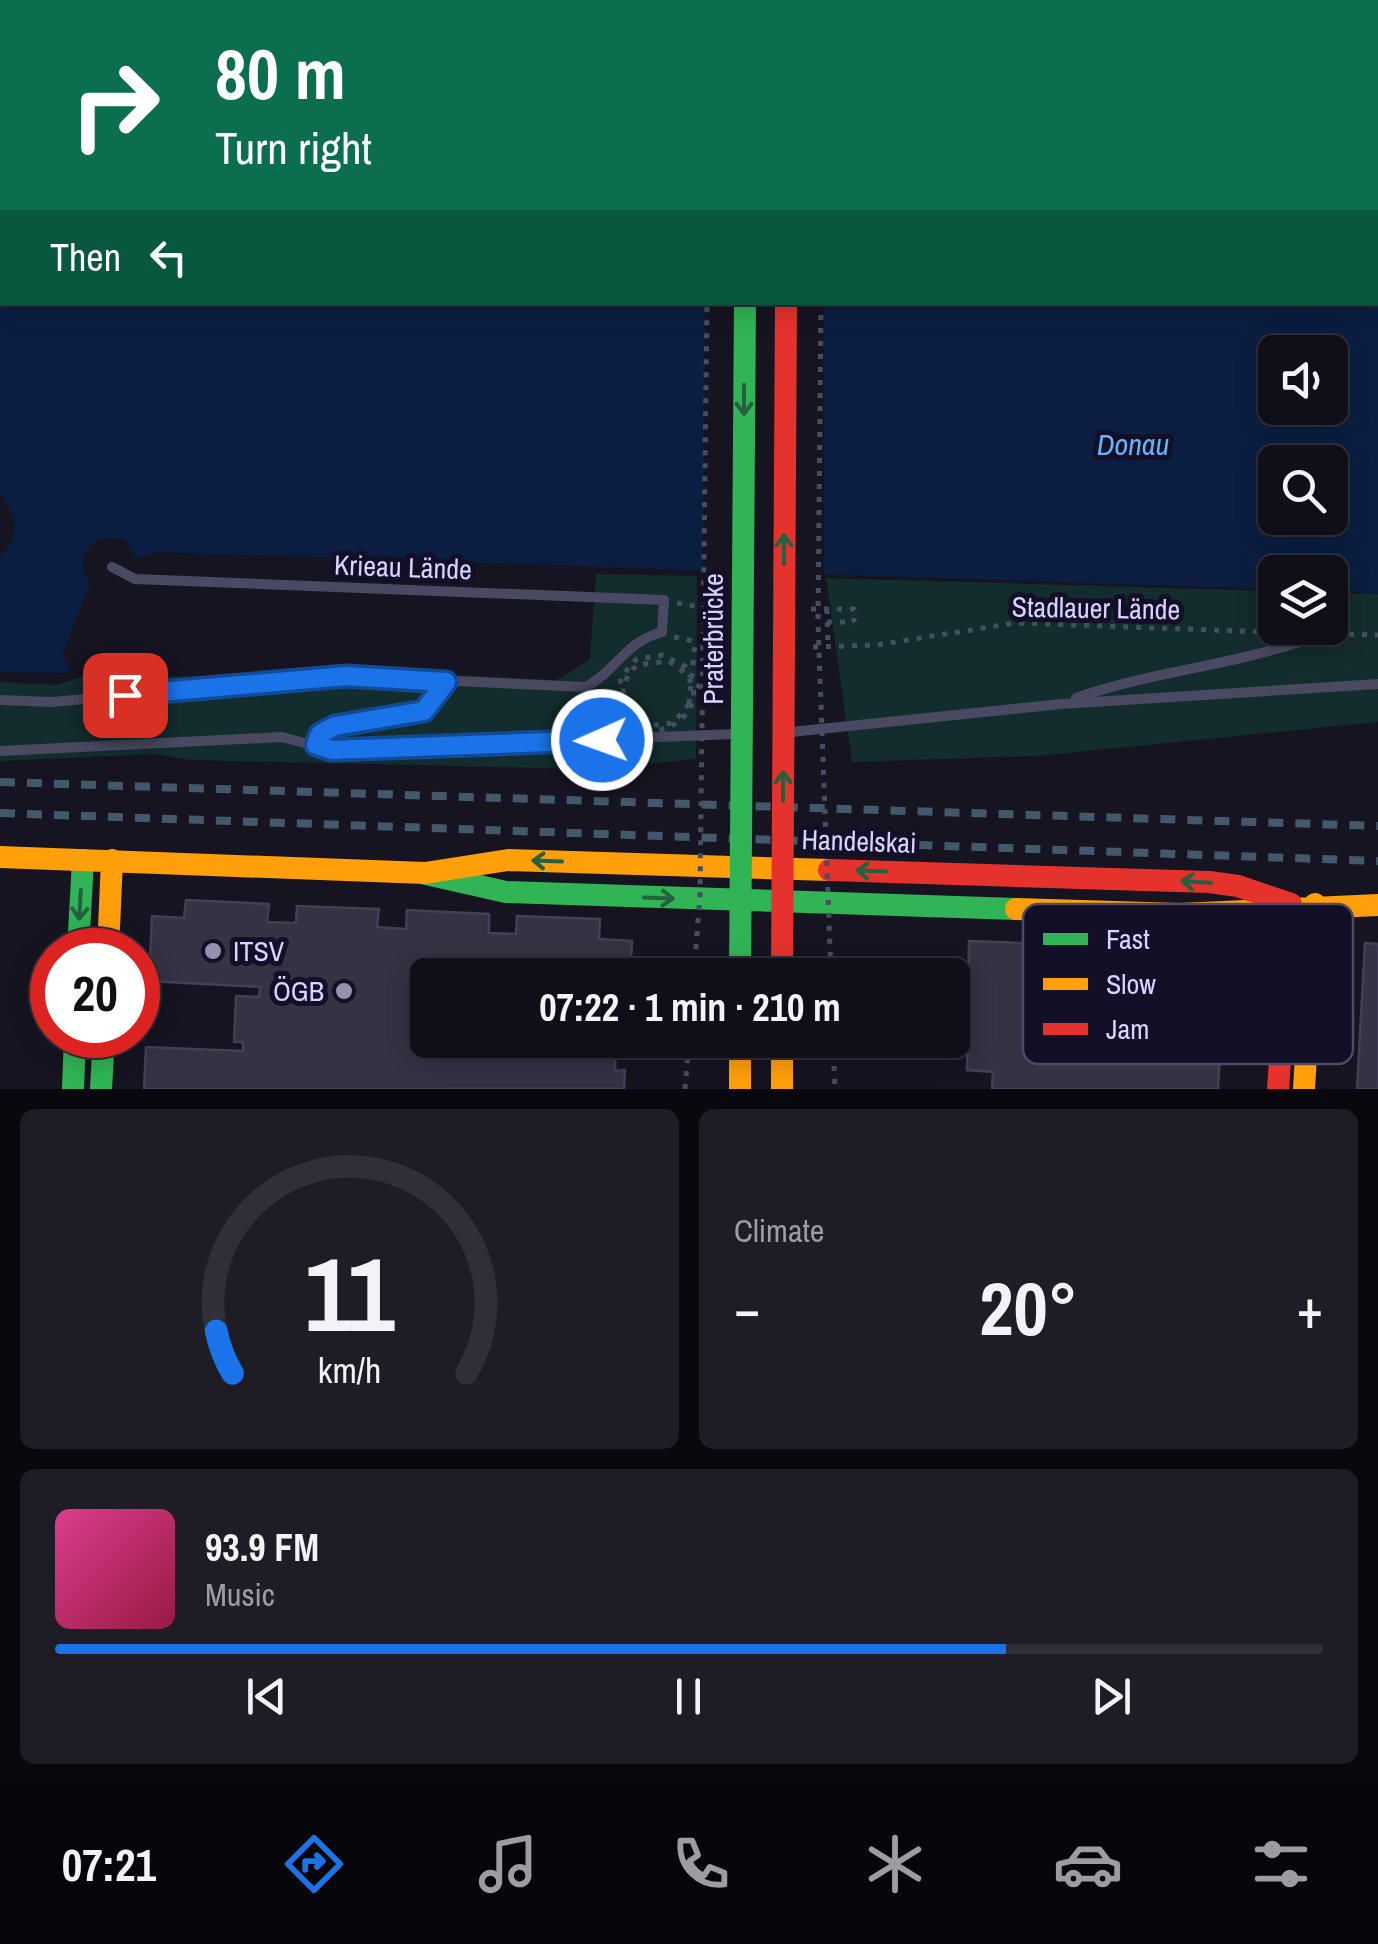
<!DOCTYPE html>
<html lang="en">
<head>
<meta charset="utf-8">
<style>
	:root { --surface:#100f19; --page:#1e1d26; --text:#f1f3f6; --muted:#9c9ca2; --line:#302f38; --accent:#1a73e8 }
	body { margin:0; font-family:"Archivo Narrow",sans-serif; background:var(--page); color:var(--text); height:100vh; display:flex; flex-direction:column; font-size:38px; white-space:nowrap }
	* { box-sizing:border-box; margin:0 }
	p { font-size:32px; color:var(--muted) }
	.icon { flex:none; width:55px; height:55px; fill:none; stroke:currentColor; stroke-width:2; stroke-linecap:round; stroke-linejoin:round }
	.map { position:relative; height:1089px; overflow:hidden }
	.details { display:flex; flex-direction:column; gap:20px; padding:20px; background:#09080e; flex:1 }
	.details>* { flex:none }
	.banner { position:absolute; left:0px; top:0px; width:1380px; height:305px; box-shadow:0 5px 25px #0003,0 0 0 2px var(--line); background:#0b6e4f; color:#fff; overflow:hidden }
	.controls { position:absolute; left:1258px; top:335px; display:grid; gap:20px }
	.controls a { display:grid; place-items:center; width:90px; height:90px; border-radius:15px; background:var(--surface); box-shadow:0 5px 25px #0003,0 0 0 2px var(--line); font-size:50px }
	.speed { position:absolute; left:30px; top:928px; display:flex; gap:20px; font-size:50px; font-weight:700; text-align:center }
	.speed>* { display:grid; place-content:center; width:130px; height:130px; border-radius:50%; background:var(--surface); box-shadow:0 5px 25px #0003,0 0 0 2px var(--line); line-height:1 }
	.speed .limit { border:15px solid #d22; background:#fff; color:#111 }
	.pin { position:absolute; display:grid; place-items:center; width:85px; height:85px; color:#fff; margin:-42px; border-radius:20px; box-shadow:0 5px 15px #0006 }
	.me { position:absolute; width:110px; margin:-55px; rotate:268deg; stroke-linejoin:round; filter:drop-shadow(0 0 8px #0008) }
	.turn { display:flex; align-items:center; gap:35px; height:210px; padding:0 50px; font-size:45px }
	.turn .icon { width:130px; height:130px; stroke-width:2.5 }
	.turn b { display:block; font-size:70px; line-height:85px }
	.then { display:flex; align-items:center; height:95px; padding:0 50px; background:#0003; gap:20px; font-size:38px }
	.big { font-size:75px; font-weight:700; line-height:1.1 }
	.details .widget { flex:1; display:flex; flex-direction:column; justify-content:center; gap:15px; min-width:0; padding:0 35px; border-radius:15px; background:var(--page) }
	.details .dial { align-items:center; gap:0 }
	.dial svg { height:260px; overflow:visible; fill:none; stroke:var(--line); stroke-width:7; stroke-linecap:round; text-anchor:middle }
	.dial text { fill:var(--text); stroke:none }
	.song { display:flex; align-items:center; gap:30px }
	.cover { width:120px; height:120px; border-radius:15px; background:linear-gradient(135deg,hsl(330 70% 55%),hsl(340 70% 35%)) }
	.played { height:10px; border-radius:5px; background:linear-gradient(90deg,var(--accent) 75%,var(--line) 75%) }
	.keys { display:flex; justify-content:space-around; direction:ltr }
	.heat { display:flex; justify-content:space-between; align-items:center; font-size:55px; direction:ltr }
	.details .tiles { flex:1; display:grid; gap:20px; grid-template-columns:1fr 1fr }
	.widget:last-child { grid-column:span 2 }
	.trip { position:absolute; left:410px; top:958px; width:560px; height:100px; border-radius:15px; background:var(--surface); box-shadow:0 5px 25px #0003,0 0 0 2px var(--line); font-weight:700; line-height:100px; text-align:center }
	.menu { display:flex; height:160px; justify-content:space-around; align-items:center; background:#06060a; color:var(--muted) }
	.menu .icon { width:70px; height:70px }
	.menu .active { color:var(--accent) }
	.menu b { font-size:45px; color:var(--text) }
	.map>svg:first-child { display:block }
</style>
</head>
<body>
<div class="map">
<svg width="1378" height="1089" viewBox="0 0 1378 1089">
	<rect width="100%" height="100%" fill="#161421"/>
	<path fill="#132c2d" d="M 596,574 L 697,576 L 696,759 L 590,769 L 191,760 L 155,754 L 0,761 L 0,682 L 56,685 L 87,675 L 221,677 L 332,669 L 556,680 L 590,659 Z
		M 826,578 L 1275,591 L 1275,628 L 1330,628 L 1330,593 L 1378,594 L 1378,722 L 1036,756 L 852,762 Z"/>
	<path fill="#0b1e41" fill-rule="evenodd" d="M 0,0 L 1378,0 L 1378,593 L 1330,591 L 1330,572 L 1275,572 L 1275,589 L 154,552 L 137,559 L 126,541 C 97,529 70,555 90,583 L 62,656 L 72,668 L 65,673 L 0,672 L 0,557 L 13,539 L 15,520 L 0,493 ZM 2,2 L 1378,2 L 1378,302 L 2,302 ZM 1275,352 L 1330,352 L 1330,408 L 1275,408 ZM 1275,462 L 1330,462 L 1330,518 L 1275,518 Z"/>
	<path fill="#161421" d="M 705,303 L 824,303 L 824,581 L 703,576 Z"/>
	<path fill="#343243" stroke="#433f54" stroke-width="2.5" d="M 186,900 L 269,904 L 267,922 L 296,923 L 297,906 L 379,909 L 377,927 L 406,929 L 407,910 L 489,914 L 489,933 L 516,934 L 517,916 L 600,919 L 599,939 L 632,941 L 630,975 L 428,975 L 428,1040 L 616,1040 L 615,1071 L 625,1070 L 624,1089 L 144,1089 L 146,1047 L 243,1051 L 243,1042 L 234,1042 L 236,996 L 259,997 L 260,987 L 149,981 L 152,916 L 184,918 Z
		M 969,941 L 1142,947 L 1196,960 L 1224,975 L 1218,1089 L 992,1089 L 993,1072 L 967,1070 Z
		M 1365,943 L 1378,944 L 1378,1089 L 1357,1089 Z"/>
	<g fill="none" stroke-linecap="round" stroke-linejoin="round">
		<path stroke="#44505f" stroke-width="5" stroke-dasharray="5 8" stroke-linecap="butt" d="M 710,2 L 710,0
			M 822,2 L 822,0
			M 677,603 L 715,610
			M 811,609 L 854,609 L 854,622
			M 827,609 L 828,646
			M 827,622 L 854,622
			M 1336,634 L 1378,635
			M 674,637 L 712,645
			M 813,647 L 876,645 L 1015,623 L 1270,632
			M 689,704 L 695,644
			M 833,1040 L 835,1089
			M 685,1089 L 689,1040"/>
		<path stroke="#4a4962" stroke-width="10" d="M 1076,698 C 1156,670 1242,665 1321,634
			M 0,700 L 52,702 L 346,676 L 586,687 C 616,671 626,641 662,632 L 664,600 L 135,579 L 112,567
			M 791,732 L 1061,704 L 1378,684
			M 316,745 L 320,734 L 335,726 L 424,711 L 446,682
			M 0,751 L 282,737 L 332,750 L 734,734"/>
		<path stroke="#30b455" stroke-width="22" d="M 426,874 L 506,892 L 1016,909
			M 78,950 L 83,860
			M 73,1089 L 75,1035
			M 101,1089 L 104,1035"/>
		<path stroke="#ff9f0a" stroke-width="22" d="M 747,0 L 747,2
			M 787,0 L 787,2
			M 0,857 L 425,873 L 508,860 L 829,870
			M 1016,909 L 1180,914 L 1378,905
			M 1159,918 L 1238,962 L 1284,1007
			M 108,950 L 112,860
			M 740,1040 L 740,1089
			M 782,1040 L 782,1089
			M 1304,1089 L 1315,904"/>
		<path stroke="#e5322d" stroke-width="22" d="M 829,870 L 1209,882 L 1238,886 L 1291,904
			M 1278,1089 L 1291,904"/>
		<path stroke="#43596b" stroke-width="8" stroke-dasharray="15 12" stroke-linecap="butt" d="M 0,782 L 1378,826
			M 0,813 L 1378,861"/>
		<path stroke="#44505f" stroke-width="5" stroke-dasharray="5 8" stroke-linecap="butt" d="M 821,302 L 818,623 L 831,975
			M 689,704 L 674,722 C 635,736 605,694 637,665 L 668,661 C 741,700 637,771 619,701 C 615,684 625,670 637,659 L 663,655 L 686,667 L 695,685 L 702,687
			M 694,975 L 700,893 L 707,302"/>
		<path stroke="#30b455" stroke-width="22" d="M 740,975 L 745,302"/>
		<path stroke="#e5322d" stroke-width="22" d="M 782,975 L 786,302"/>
	</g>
	<defs><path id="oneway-shaft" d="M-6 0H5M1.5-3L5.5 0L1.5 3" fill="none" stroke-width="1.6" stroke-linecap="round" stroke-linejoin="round" transform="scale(2.5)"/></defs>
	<g stroke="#22623e">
		<use href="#oneway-shaft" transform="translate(744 400) rotate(90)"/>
		<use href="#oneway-shaft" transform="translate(784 549) rotate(-90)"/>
		<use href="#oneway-shaft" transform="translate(783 786) rotate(-90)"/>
		<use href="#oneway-shaft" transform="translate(547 861) rotate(-178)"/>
		<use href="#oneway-shaft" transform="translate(871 871) rotate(-178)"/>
		<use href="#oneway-shaft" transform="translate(1196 882) rotate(-177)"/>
		<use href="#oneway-shaft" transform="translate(659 898) rotate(2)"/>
		<use href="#oneway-shaft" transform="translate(80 905) rotate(93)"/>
	</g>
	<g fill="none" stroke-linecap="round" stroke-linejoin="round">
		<g stroke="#114b97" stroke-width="25">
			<path id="route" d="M 125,695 L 346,676 L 446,682 L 424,711 L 335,726 L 320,734 L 316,745 L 332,750 L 602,740"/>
		</g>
		<use href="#route" stroke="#1a73e8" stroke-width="18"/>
	</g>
	<g fill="#9591b1" stroke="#130f26" stroke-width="4">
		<circle cx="213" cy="951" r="10"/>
		<circle cx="344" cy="991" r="10"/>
	</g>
	<g text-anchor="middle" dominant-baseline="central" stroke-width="10" stroke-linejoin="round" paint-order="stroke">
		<g font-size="28" fill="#d9d4ff" stroke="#130f26">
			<text transform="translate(403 567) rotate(2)">Krieau Lände</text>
			<text transform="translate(1096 608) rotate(1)">Stadlauer Lände</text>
			<text transform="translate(713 639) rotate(-90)">Praterbrücke</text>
			<text transform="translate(859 841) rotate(2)">Handelskai</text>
		</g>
		<g font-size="28" fill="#d9d4ff" stroke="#130f26" text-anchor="start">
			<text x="233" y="951">ITSV</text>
			<text x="324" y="991" text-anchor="end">ÖGB</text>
		</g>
		<g font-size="30" font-style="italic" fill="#62b6ff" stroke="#130f26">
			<text x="1133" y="444">Donau</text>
		</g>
	</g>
	<rect x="1023" y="904" width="330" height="160" rx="15" fill="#130f26" stroke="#4e4a67" stroke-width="2.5"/>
	<rect x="1043" y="933" width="45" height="12" fill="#30b455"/>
	<rect x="1043" y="978" width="45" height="12" fill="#ff9f0a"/>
	<rect x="1043" y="1023" width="45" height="12" fill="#e5322d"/>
	<g font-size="28" fill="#d9d4ff">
		<text x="1106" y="949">Fast</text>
		<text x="1106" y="994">Slow</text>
		<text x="1106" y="1039">Jam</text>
	</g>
</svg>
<div class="controls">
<a><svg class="icon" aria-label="sound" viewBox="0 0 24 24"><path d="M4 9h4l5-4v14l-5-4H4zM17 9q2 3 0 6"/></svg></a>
<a><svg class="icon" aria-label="search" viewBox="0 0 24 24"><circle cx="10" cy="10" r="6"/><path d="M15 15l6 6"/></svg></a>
<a><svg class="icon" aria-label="layers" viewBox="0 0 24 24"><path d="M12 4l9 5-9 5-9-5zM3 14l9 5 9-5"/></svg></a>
</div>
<div class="speed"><div class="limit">20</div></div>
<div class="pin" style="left:125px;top:695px;background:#d93025"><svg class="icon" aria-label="arrive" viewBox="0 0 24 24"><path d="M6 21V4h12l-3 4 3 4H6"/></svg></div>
<svg class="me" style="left:602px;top:740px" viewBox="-20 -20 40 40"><circle r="17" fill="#1a73e8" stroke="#fff" stroke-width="3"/><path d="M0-11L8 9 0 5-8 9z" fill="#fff"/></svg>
<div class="trip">07:22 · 1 min · 210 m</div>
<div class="banner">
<div class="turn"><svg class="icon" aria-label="right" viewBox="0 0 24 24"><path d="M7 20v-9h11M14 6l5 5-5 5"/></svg><div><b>80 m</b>Turn right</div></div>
<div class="then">Then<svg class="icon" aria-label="left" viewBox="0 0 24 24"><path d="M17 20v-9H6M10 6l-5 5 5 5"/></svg></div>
</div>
</div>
<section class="details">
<div class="tiles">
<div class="widget dial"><svg viewBox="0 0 100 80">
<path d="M14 69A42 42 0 1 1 86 69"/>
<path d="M14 69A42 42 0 0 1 9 56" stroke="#1a73e8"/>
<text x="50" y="56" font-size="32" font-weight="700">11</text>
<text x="50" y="72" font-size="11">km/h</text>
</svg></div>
<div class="widget"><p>Climate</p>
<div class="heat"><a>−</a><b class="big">20°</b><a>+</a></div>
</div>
<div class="widget">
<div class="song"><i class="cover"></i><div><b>93.9 FM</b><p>Music</p></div></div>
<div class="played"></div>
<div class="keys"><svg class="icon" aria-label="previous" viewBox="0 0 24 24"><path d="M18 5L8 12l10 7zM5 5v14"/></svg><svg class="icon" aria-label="pause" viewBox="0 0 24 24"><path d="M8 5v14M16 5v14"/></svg><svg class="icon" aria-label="next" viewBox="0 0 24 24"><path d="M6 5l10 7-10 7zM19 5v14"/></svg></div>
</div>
</div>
</section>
<nav class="menu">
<b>07:21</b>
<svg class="icon active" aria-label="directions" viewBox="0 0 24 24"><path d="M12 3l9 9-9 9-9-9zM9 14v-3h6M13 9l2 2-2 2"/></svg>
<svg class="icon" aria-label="music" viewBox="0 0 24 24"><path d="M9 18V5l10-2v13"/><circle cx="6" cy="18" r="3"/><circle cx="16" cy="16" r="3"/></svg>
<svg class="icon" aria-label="phone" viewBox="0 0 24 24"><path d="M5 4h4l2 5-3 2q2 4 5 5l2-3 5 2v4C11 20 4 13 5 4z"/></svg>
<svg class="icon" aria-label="climate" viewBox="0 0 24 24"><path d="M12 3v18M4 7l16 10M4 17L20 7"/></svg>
<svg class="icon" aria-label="car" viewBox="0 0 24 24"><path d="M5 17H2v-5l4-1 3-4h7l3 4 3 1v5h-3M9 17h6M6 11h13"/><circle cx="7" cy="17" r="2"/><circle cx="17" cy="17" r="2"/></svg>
<svg class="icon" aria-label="filters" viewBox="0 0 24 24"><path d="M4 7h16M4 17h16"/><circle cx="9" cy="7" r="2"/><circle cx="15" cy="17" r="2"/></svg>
</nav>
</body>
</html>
